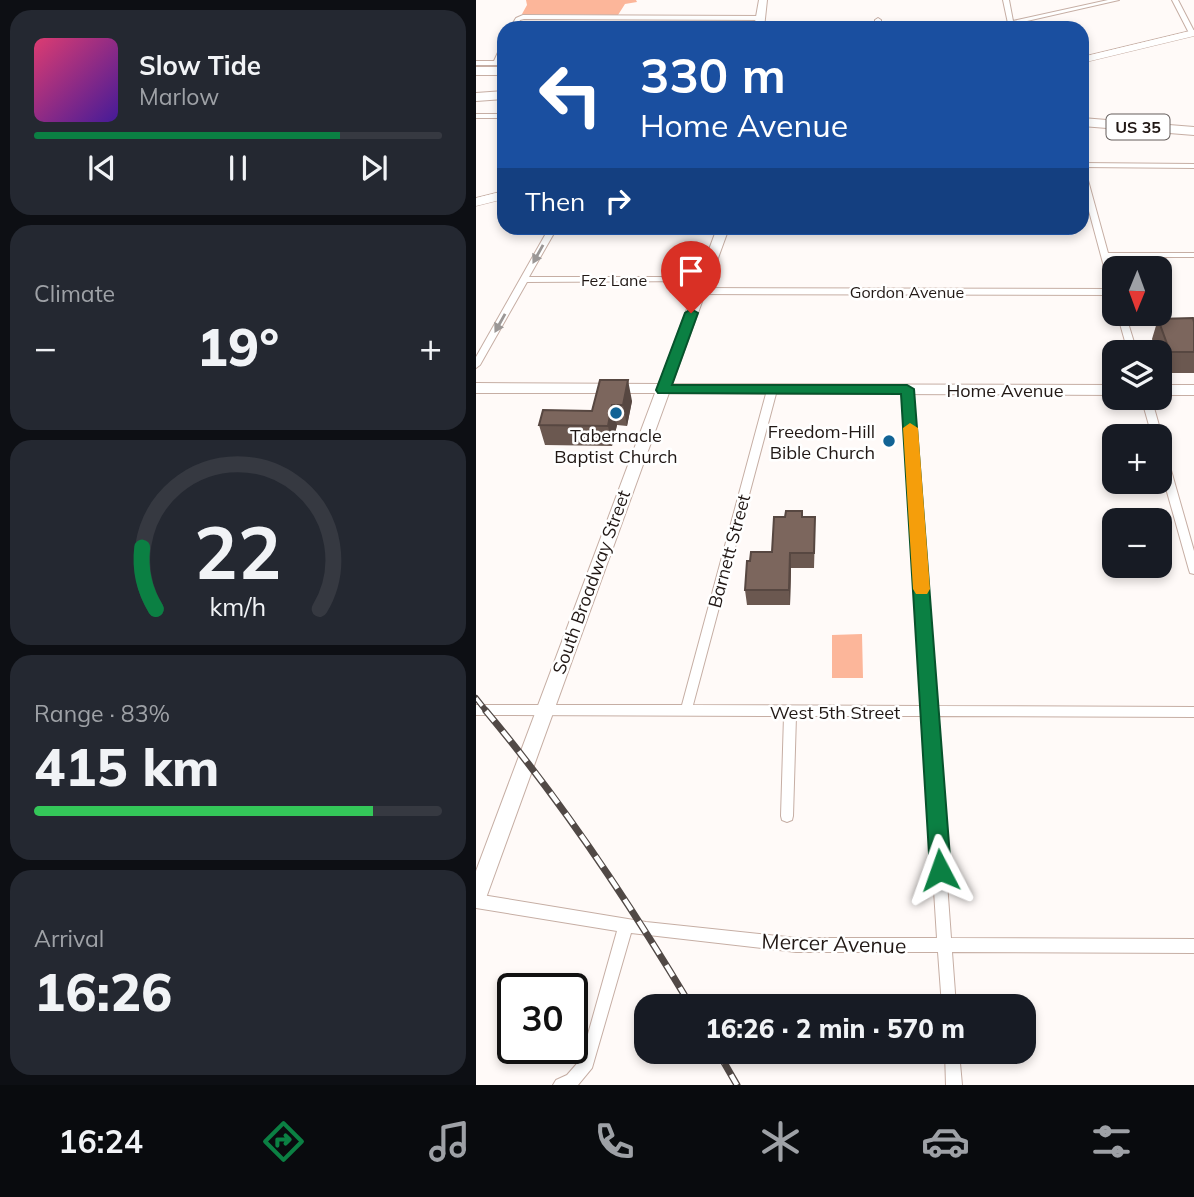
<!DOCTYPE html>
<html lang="en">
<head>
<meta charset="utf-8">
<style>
	:root { --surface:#171b24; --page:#242831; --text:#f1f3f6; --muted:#9ea1a6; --line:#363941; --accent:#0b8043 }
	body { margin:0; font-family:Mulish,sans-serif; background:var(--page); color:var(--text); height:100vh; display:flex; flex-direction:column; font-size:26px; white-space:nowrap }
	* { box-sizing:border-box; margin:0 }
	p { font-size:23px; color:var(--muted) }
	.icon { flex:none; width:38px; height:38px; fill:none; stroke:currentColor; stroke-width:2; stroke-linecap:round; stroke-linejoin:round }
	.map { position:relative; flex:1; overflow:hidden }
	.side { display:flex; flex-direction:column; gap:10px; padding:10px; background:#0d0f14; width:476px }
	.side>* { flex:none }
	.hud { position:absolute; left:21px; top:21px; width:592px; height:214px; border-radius:21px; box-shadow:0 4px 10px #0003; background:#1a4fa0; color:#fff; overflow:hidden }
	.needle { width:46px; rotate:181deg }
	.fabs { position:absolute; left:626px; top:256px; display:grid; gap:14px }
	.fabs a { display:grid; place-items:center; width:70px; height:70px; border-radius:14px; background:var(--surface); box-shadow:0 4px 10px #0003; font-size:35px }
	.speed { position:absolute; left:21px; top:973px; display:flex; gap:14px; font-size:35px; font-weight:700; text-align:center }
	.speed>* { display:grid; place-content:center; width:91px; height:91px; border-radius:50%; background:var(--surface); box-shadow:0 4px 10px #0003; line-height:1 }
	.speed .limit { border:4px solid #111; border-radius:10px; background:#fff; color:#111 }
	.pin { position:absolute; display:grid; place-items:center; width:60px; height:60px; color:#fff; margin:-72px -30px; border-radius:50% 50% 50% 0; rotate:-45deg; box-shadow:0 0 7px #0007 }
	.pin .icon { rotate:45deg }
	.me { position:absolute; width:77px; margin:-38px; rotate:356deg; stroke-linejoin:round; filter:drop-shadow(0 0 5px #0008) }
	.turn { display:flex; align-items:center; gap:24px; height:147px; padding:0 28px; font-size:32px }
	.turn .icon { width:91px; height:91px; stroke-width:2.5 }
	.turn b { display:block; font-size:49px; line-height:60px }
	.then { display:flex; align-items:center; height:66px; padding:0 28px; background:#0003; gap:14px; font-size:26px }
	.big { font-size:52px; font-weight:800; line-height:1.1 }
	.side .widget { flex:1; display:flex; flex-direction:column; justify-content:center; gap:10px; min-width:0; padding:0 24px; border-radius:21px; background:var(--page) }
	.side .dial { align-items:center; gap:0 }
	.dial svg { height:182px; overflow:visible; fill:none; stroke:var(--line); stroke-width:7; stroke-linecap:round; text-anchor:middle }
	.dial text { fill:var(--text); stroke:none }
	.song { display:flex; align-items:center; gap:21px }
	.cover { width:84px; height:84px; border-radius:10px; background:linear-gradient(135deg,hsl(340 70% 55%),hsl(260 70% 35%)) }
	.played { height:7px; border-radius:4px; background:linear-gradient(90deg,var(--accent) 75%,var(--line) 75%) }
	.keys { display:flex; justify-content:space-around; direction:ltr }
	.heat { display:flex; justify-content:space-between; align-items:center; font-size:38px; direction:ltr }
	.charge { height:10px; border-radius:5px; background:linear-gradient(90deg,#34c759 83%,var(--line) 0) }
	.trip { position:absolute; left:158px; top:994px; width:402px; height:70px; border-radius:21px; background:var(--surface); box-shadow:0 4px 10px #0003; font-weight:800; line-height:70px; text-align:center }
	.dock { display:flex; height:112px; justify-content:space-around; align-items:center; background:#090b0e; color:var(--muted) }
	.dock .icon { width:49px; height:49px }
	.dock .current { color:var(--accent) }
	.dock b { font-size:32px; color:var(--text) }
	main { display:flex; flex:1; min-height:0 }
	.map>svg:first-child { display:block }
</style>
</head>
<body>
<main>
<section class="side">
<div class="widget">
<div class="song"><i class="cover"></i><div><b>Slow Tide</b><p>Marlow</p></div></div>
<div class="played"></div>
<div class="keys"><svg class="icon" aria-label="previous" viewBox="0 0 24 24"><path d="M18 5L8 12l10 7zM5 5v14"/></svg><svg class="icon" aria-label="pause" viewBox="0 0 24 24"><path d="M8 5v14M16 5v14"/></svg><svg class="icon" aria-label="next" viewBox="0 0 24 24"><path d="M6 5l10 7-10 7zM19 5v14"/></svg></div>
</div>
<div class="widget"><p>Climate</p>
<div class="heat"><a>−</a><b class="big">19°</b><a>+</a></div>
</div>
<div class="widget dial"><svg viewBox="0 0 100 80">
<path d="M14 69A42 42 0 1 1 86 69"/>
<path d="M14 69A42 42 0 0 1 8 42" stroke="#0b8043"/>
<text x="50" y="56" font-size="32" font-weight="700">22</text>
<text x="50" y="72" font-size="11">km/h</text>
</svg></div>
<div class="widget"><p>Range · 83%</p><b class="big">415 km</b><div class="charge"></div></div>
<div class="widget"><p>Arrival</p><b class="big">16:26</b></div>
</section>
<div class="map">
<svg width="718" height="1085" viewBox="0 0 718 1085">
	<rect width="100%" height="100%" fill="#fffaf8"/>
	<path fill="#fcb69a" d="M 50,0 L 160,0 L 161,2 L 149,4 L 142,15 L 46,14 L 51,5 Z
		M 386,634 L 387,678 L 356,678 L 356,635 Z"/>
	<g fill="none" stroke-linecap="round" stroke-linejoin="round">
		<g stroke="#c6aea4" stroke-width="2">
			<path id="street" d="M 527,0 L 533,0 L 537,21 L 632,0 L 643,0 L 538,24 L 539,28 L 533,28 Z
				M 696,0 L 702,0 L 718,31 L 718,34 L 713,33 Z
				M 47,15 L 285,16 L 288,18 L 285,20 L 48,19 L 44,20 L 40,28 L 34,28 L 40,18 Z
				M 402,18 L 405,20 L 405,28 L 399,28 L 399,20 Z
				M 28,44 L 28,53 L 24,61 L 28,61 L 28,65 L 0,65 L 0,61 L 18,61 L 25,46 Z
				M 0,114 L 28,114 L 28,118 L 0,118 Z
				M 606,163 L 718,164 L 718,168 L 606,167 Z
				M 606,171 L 610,173 L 632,253 L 718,253 L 718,257 L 634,257 L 639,275 L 639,295 L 224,294 L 220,291 L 224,288 L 634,289 L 606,185 Z
				M 73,228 L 81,228 L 53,277 L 228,277 L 232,279 L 228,281 L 51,282 L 4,365 L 0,368 L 0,357 Z
				M 641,313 L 649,313 L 661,352 L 652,352 Z
				M 431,386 L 436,389 L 459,706 L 718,707 L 718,717 L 459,716 L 475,938 L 718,939 L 718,953 L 476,952 L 480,1006 L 466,1006 L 462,952 L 320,952 L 155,933 L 116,1068 L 102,1085 L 77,1085 L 80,1080 L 91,1075 L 105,1059 L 141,931 L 0,908 L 0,894 L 170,922 L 320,938 L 461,938 L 447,716 L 320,716 L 317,816 L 316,820 L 311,822 L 306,820 L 305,816 L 308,716 L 0,715 L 0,705 L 206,705 L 291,390 L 296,387 L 301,390 L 217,705 L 447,706 L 426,389 Z
				M 665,397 L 675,397 L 686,436 L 684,438 L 684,436 L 676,436 Z
				M 684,446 L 689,449 L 718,551 L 718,574 L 714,573 L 713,570 L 684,467 Z
				M 469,1052 L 483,1052 L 486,1085 L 470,1085 Z"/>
		</g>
		<g stroke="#c6aea4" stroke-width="2">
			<path id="secondary" d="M 283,0 L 291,0 L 288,28 L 278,28 Z
				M 241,228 L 253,228 L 196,384 L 639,385 L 639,395 L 193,393 L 10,898 L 7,905 L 0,908 L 0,871 L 179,393 L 0,393 L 0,383 L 183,384 Z
				M 684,385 L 718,385 L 718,395 L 684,395 Z"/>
		</g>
		<g stroke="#c6aea4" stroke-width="1">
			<path id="primary" d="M 718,30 L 718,36 L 606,63 L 606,57 Z
				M 28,191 L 28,199 L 0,206 L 0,198 Z"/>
		</g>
		<g stroke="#c6aea4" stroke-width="2">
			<path id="highway" d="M 0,67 L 28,67 L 28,75 L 0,75 Z
				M 28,91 L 28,99 L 0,101 L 0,93 Z
				M 606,118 L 718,127 L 718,135 L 606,126 Z"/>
		</g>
		<use href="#street" fill="#fff" fill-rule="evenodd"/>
		<use href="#secondary" fill="#fff" fill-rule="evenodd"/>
		<use href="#primary" fill="#fff" fill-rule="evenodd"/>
		<use href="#highway" fill="#fff" fill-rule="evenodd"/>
		<g stroke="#514946" stroke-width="6">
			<path id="rail-far1" d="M 0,698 L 11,712"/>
		</g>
		<g stroke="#514946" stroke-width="7">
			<path id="rail" d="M 10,711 C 87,803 153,902 215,1006
				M 242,1052 L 261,1085"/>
		</g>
		<use href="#rail-far1" stroke="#fff" stroke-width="3.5" stroke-dasharray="10" stroke-linecap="butt"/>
		<use href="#rail" stroke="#fff" stroke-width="4.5" stroke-dasharray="13" stroke-linecap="butt"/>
	</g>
	<path fill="#6b5850" d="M 682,319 L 718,322 L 718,373 L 687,373 L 684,364 L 684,352 L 680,352 L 676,339 Z
		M 124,380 L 156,401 L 151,426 L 141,425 L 136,446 L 69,445 L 63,425 L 116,411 Z
		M 326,517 L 339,533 L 338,568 L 315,568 L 314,605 L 271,605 L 269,590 L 274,561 L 296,552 Z"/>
	<path fill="#574741" d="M 152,380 L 156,401 L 151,426 L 147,405 Z
		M 136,405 L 141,425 L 136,446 L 132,426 Z
		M 314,553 L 315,568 L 314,605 L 313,590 Z"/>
	<path fill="#7c665d" stroke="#574741" stroke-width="2" d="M 717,318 L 718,322 L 718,352 L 694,352 L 682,319 Z
		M 124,380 L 152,380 L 147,405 L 136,405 L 132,426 L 63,425 L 67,410 L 116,411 Z
		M 310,511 L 326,511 L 326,517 L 339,517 L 338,553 L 314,553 L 313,590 L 269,590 L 271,561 L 274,561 L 275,552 L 296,552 L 298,517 L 309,517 Z"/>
	<defs><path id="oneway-solid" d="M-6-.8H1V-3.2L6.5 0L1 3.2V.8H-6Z" transform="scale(1.75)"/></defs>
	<g fill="#9b9796">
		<use href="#oneway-solid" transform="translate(62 254) rotate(119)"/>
		<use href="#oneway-solid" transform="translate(24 323) rotate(119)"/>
	</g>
	<path fill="#0b8043" stroke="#07532c" stroke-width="2" d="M 215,309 L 222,313 L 196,385 L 431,385 L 438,389 L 475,870 L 472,877 L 464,880 L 457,877 L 454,870 L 425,394 L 182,393 L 180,390 L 209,313 Z"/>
	<path fill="#f59e0b" d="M 434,423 L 442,428 L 454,589 L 451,594 L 440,594 L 437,589 L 427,428 Z"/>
	<g fill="#126395" stroke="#fff" stroke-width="2.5">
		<circle cx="140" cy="413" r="7"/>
		<circle cx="413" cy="441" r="7"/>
	</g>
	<g text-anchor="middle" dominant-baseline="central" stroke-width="5" stroke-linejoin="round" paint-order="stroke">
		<rect fill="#fff" stroke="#645d5b" stroke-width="2" x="630.5" y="114.5" width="63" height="25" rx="5"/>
		<g font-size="16" font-weight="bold" fill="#211815">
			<text x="662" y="127">US 35</text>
		</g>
		<g font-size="16" fill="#211815" stroke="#fff">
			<text x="138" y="280">Fez Lane</text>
			<text x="431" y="292">Gordon Avenue</text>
		</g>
		<g font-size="18" fill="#211815" stroke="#fff">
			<text x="529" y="390">Home Avenue</text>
			<text transform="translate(253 551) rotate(-75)">Barnett Street</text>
			<text transform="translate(115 582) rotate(-70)">South Broadway Street</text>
			<text x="359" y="712">West 5th Street</text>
		</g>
		<g font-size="18" fill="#211815" stroke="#fff" text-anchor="end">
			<text x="399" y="431">Freedom-Hill<tspan x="399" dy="21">Bible Church</tspan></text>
			<text x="140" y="435" text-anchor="middle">Tabernacle<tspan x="140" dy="21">Baptist Church</tspan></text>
		</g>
		<g font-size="21" fill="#211815" stroke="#fff">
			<text transform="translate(358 943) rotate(2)">Mercer Avenue</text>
		</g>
	</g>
</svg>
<div class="fabs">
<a><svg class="needle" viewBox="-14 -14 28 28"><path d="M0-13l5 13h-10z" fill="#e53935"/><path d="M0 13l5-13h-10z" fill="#9ea1a6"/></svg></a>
<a><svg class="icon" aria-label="layers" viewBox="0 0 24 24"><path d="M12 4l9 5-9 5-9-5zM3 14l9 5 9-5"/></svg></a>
<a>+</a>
<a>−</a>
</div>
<div class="speed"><div class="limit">30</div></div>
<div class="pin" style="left:215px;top:313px;background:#d93025"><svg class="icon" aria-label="arrive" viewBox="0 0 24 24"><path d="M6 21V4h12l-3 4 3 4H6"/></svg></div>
<svg class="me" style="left:464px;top:870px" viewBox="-20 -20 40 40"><path d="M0-17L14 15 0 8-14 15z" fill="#0b8043" stroke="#fff" stroke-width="4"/></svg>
<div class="trip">16:26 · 2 min · 570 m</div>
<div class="hud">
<div class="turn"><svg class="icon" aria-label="left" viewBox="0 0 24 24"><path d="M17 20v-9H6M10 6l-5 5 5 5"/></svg><div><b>330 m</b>Home Avenue</div></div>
<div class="then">Then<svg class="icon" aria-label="right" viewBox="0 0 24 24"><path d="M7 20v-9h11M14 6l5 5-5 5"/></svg></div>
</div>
</div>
</main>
<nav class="dock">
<b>16:24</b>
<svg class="icon current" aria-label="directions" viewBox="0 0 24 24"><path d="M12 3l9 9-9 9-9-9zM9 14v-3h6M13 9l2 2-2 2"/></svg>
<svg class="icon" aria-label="music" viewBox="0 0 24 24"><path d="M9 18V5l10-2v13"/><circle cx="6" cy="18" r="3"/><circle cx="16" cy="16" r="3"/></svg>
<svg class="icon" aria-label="phone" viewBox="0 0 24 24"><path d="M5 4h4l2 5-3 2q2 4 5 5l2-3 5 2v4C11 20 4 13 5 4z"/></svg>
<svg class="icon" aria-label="climate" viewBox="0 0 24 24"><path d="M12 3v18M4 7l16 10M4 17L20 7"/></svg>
<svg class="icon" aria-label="car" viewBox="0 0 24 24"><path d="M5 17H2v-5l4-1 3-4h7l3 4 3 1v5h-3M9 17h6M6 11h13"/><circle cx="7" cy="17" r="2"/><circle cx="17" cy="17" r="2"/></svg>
<svg class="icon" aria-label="filters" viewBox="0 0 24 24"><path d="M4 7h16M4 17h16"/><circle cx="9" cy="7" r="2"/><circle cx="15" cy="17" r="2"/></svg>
</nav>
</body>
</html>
